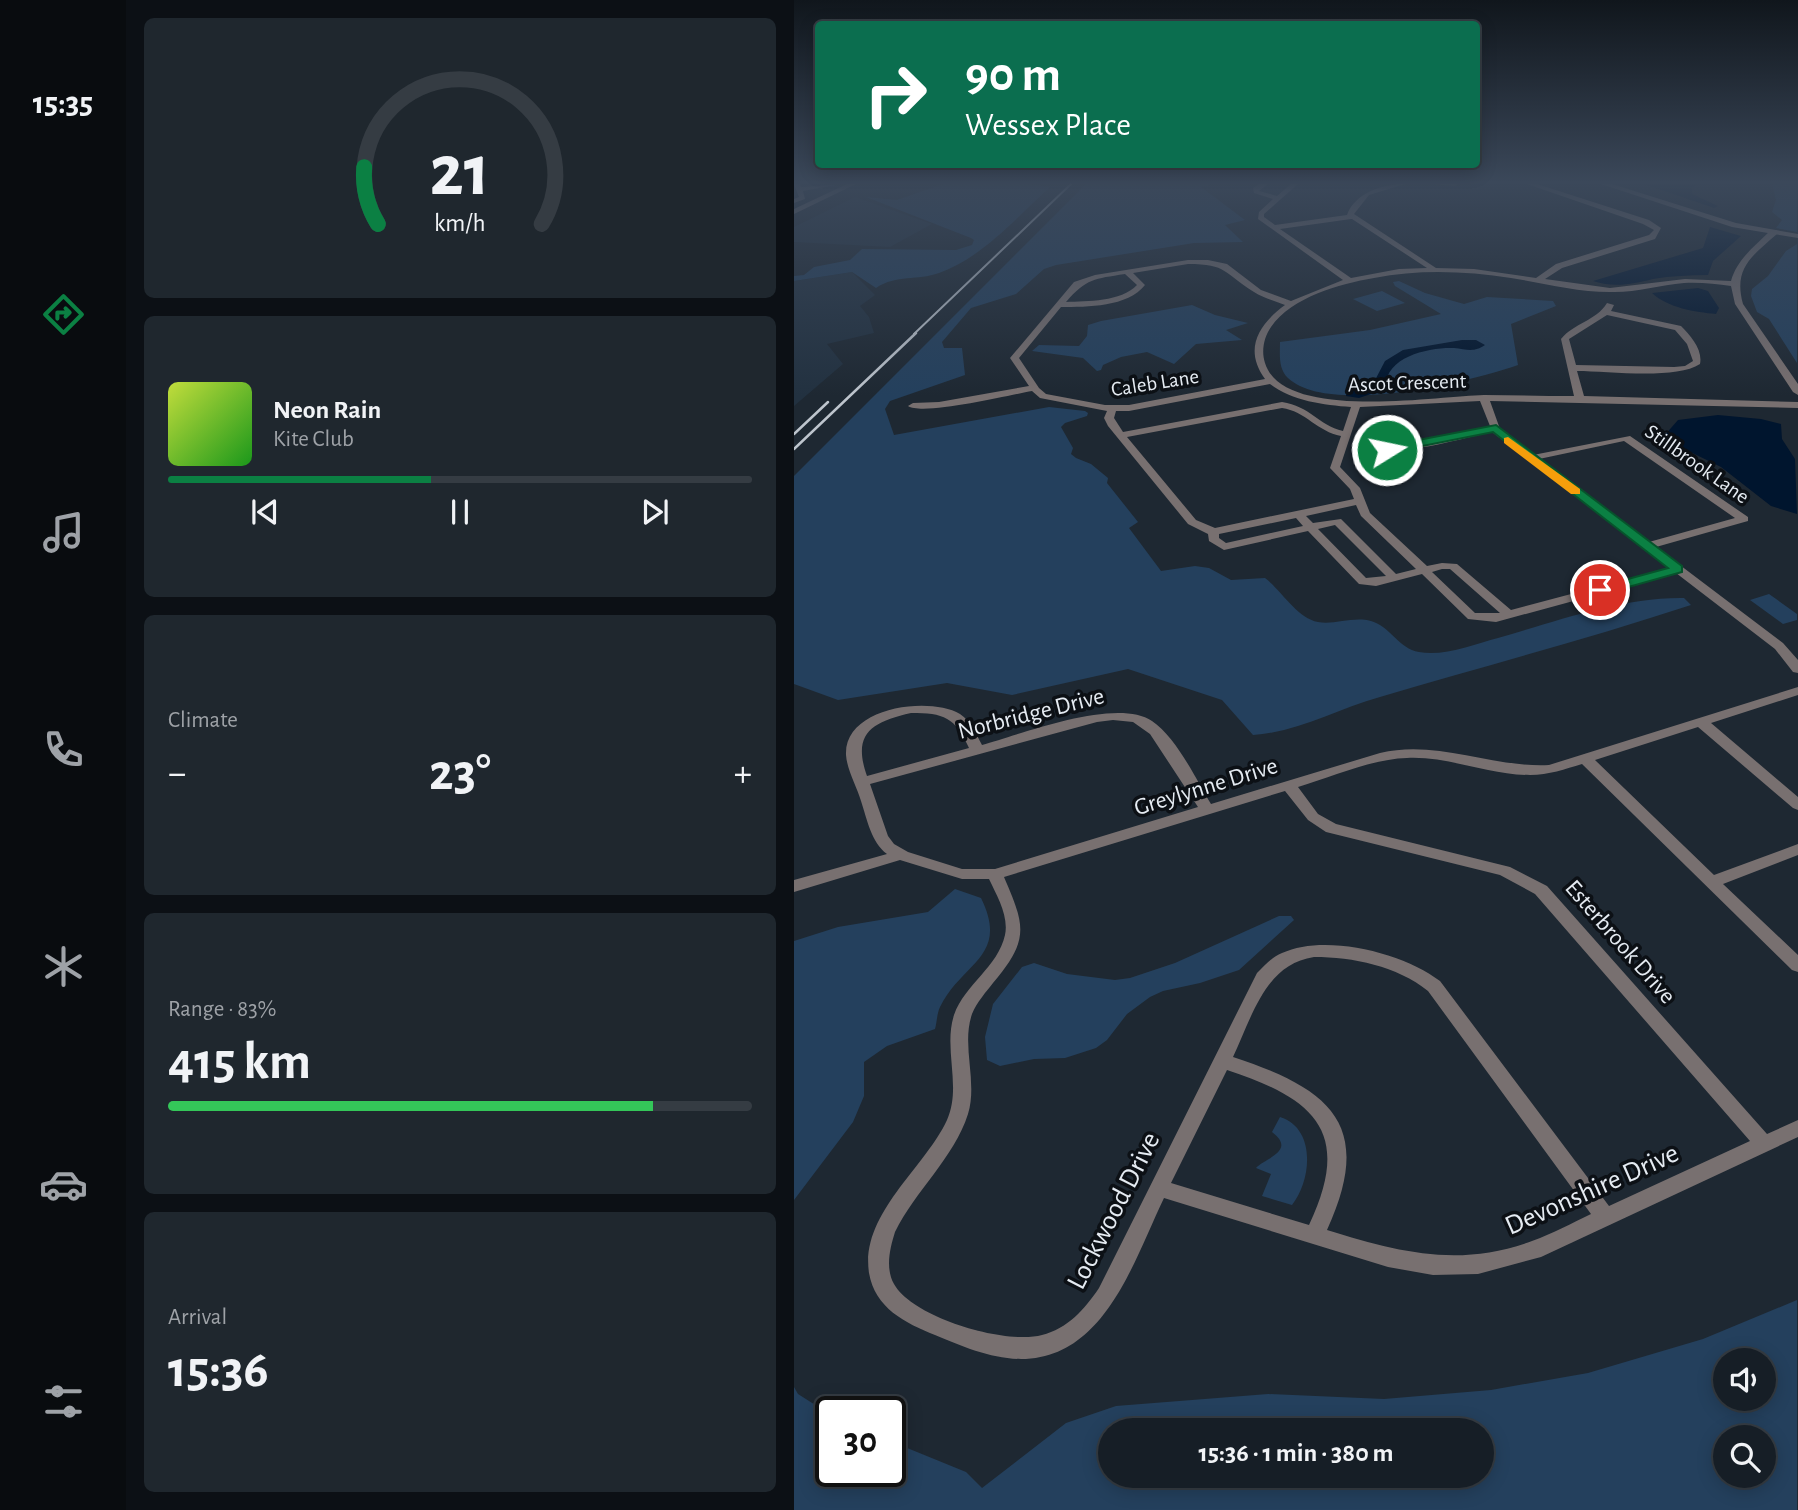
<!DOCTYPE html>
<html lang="en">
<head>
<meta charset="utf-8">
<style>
	:root { --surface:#161e26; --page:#1f272e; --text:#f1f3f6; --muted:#9ea2a7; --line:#353c43; --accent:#0b8043 }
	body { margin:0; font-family:"Alegreya Sans",sans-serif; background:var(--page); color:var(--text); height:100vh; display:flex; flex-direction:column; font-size:26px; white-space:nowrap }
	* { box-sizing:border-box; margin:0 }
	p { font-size:23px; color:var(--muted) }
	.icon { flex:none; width:38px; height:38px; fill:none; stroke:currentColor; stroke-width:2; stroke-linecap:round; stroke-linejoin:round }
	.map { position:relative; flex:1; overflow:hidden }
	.panel { display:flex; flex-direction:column; gap:18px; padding:18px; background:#0c1015; width:668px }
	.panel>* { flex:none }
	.hud { position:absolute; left:21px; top:21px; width:665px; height:147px; border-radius:7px; box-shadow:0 4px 18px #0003,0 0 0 2px var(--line); background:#0b6e4f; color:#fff; overflow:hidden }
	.buttons { position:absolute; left:919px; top:1348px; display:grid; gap:14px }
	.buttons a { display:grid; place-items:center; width:63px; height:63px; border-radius:50%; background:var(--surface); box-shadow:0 4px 18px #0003,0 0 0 2px var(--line); font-size:35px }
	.speed { position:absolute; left:21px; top:1396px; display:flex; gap:14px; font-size:35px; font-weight:700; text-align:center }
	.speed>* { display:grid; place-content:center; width:91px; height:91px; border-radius:50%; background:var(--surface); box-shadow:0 4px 18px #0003,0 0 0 2px var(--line); line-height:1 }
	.speed .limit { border:4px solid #111; border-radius:10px; background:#fff; color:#111 }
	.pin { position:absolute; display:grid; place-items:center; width:60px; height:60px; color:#fff; margin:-30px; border:4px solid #fff; border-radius:50%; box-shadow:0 2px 7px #0007 }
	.me { position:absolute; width:77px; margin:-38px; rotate:80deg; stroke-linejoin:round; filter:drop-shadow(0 0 5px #0008) }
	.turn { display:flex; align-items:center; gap:24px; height:147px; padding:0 35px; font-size:32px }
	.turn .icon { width:91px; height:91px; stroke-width:2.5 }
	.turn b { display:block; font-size:49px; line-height:60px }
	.big { font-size:52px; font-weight:700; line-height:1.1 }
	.panel .widget { flex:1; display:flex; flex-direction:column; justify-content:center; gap:10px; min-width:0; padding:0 24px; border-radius:10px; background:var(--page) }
	.panel .dial { align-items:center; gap:0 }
	.dial svg { height:182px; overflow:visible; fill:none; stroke:var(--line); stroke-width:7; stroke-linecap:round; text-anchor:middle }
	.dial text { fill:var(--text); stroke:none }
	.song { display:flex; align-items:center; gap:21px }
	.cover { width:84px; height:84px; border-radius:10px; background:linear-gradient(135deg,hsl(70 70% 55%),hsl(120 70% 35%)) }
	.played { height:7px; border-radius:4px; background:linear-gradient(90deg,var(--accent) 45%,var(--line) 45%) }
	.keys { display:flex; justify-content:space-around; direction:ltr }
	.heat { display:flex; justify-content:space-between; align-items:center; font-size:38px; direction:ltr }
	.charge { height:10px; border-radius:5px; background:linear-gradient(90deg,#34c759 83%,var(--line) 0) }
	.trip { position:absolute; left:304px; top:1418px; width:396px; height:70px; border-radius:35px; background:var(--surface); box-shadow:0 4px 18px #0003,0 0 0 2px var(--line); font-weight:700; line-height:70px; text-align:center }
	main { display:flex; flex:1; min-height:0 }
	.menu { display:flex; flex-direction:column; width:126px; justify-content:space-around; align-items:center; background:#090c0f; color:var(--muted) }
	.menu .icon { width:49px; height:49px }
	.menu .active { color:var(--accent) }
	.menu b { font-size:32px; color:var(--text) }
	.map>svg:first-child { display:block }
</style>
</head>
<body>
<main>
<nav class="menu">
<b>15:35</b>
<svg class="icon active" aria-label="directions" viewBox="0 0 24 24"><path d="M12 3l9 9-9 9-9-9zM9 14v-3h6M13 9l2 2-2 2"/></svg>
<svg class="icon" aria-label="music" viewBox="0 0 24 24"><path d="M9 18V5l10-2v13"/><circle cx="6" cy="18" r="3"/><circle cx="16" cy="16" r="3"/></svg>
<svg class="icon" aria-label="phone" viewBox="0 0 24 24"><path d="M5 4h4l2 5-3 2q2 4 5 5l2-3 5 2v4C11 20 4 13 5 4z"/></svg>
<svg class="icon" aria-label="climate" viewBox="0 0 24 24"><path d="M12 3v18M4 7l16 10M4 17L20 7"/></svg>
<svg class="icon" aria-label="car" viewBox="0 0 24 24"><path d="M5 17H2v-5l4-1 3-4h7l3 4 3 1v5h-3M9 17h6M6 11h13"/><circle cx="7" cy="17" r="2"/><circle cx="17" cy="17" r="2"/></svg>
<svg class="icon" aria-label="filters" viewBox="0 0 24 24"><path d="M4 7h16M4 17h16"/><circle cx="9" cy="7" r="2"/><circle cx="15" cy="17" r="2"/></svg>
</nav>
<section class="panel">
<div class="widget dial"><svg viewBox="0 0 100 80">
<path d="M14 69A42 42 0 1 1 86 69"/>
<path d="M14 69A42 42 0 0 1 8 44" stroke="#0b8043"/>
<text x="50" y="56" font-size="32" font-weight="700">21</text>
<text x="50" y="72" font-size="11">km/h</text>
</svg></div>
<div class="widget">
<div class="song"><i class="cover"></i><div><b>Neon Rain</b><p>Kite Club</p></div></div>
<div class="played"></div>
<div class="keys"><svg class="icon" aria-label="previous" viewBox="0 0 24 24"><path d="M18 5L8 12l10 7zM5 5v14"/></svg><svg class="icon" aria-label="pause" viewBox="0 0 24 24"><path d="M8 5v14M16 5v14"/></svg><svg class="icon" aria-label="next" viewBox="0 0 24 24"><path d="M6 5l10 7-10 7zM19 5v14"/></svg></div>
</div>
<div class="widget"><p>Climate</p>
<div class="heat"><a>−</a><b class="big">23°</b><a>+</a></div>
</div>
<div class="widget"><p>Range · 83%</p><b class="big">415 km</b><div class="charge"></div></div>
<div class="widget"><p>Arrival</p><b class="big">15:36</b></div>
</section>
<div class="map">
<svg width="1004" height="1510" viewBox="0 0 1004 1510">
	<rect width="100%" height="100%" fill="#1e2832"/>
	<path fill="#223140" d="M 61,197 L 138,224 L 96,247 L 0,242 L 0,227 Z
		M 58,272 L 81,295 L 66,306 L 75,317 L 80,333 L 33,344 L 49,364 L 0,406 L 0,281 Z"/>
	<path fill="#24405d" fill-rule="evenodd" d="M 149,184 L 233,184 L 256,187 C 223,217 188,258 145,273 C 123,281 103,274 82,288 L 58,272 L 0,281 L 0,276 L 10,275 L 20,267 L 56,260 L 68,249 L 162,250 L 178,245 L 180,240 L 177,238 L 72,197 L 103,200 Z
		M 292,184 L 418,184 L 407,187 L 451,220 L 431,225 L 449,242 L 400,243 L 262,265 L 250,269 L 222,294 L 177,308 L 148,342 L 150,348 L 168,348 L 171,375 L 96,401 L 91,409 L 100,435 L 255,407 L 291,411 L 294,413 L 293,416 L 271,423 L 267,427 L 279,448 L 277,454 L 282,458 L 297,464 L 314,478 L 313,483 L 344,522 L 335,528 L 367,571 L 401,566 L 415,568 L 437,580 L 471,578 C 487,590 503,618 524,622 C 541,625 559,616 577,621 C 596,626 605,649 625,652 C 649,657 681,644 704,638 C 764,621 827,597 890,598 L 897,605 C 794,639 690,666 586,697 C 543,709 504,732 459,735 L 428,700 L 334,669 L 218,695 L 153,683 L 44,700 L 0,684 L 0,476 Z
		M 978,184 L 1003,184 L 1003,232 L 982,228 L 988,220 L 978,212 L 982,200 Z
		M 1003,244 L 1003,363 L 975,319 L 963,312 L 957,296 L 958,289 L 974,276 L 992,251 Z
		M 605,281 L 631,293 L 670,304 L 693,297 L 759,301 L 762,306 L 717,324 L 724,365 C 676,382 534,416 494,378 C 484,369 486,354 486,342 L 576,330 L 647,314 L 601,286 L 599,282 Z
		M 588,291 L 611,303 L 583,311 L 559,299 Z
		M 398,305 L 421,315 L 454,323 L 432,330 L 448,340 L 402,344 L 380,364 L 353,352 L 327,357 L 309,365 L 307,370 L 303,371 L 289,358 L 238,351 L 245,345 L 285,346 L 293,336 L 294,325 L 307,321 Z
		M 975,594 L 1003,614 L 1003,620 L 989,624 L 956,600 Z
		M 161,889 L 187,898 C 216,957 168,962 146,1007 C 143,1013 143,1022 141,1029 L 93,1046 L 70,1062 L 70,1096 L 59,1122 L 0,1200 L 0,941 L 44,927 L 134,912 Z
		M 485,916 L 497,916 L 500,920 L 445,970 L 406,983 L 369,991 L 356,997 L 333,1014 L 313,1040 L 302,1048 L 271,1058 L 240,1059 L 206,1066 L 193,1060 L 191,1037 L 199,1004 L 228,967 L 240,963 L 273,974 L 321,980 L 336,978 L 381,963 Z
		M 486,1117 C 522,1128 518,1180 498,1205 L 468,1196 L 477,1174 L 462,1168 C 471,1158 503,1151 478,1132 Z
		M 1003,1300 L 1003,1510 L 0,1510 L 0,1387 L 4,1394 L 37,1415 L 37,1472 L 96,1472 L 96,1441 L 172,1472 L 188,1488 L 272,1423 L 322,1406 L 474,1394 L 590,1399 L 697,1390 L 794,1373 L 909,1339 ZM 931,1360 L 970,1360 L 970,1398 L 931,1398 ZM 317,1430 L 688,1430 L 688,1475 L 317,1475 ZM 931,1437 L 970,1437 L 970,1475 L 931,1475 Z"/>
	<path fill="#00152e" d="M 850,184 L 903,184 L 898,188 L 898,194 L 924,206 L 920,208 Z
		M 916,227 L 947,236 L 919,261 L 914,275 C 896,275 877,276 859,279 C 838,284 821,288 799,281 L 909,248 Z
		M 904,288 L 914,291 L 925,308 L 922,314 C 901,312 874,308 858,293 Z
		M 668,340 L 682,340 L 691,345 C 680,353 672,349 660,348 C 635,347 589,357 592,389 L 565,398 L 552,396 L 553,390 L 579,384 L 591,361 L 609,350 Z
		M 924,415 L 967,419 L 987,424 L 988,439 L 1001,459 L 1003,514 L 977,506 L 927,467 L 876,442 L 870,436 L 884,420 Z"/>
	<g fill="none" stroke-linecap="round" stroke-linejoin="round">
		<path fill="#787070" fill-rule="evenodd" d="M 0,184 L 6,184 L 7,187 L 42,185 L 9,191 L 11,199 L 0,203 L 0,199 L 5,197 Z
			M 465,184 L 474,184 L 465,191 L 483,196 L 497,184 L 504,184 L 470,214 L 470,217 L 481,225 L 553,215 C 561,193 588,184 611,184 L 575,195 L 560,214 L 642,268 L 680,269 L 742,278 L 762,264 L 855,235 L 860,230 L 849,224 L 733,184 L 743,184 L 855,220 L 867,228 L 861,239 L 768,268 L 751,279 L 816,288 L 891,279 L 937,281 C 943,259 961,246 977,230 L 983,230 L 983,234 C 958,256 939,268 949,304 L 1004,384 L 1004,395 L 999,392 L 941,304 L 937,286 C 922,284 906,282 890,283 C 865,285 841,293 816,292 C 782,292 750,283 717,278 C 672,271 625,269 580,278 C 545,284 498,297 477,327 C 470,337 467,351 471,363 C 489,422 643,396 690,395 C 720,395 750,396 780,396 L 767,339 C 780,323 802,321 813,303 L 820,305 L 817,311 L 887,326 C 897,336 909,350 906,364 C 882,380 814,371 783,371 L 790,396 L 1004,402 L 1004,408 L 696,401 L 706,429 L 739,455 L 836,436 L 954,517 L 954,521 L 862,547 L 989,643 L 1004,660 L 1004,673 L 999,672 L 981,649 L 882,573 L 702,622 L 674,619 L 628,574 L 582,586 L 565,584 L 514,531 L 430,550 L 415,541 L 414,534 L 394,524 L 314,426 L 310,418 L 313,411 L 246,398 L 238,391 C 216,395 129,416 114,406 L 119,403 L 145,402 L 235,386 L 216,358 L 280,282 L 301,275 L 394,260 L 414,260 L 433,264 L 467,290 L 497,301 L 549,280 L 464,219 L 465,212 L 479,199 L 460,193 L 459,188 ZM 557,219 L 558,219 L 633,268 L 605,269 L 557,278 L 486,229 ZM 394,264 C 434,264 429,273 460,292 C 469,298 481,301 491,305 C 465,324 449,349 471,379 L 335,405 L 311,405 L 252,394 L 245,388 L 225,358 L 267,307 C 293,307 334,307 351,285 L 339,273 ZM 331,274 L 343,285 C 327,302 293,301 272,302 C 293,278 300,279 331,274 ZM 813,315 L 881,330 L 893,344 L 899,361 L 891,366 L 880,367 L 782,365 L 775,339 ZM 476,384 C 498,401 530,405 557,407 L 549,431 C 524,425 516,406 488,402 L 329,432 L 320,418 L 322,411 L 335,411 ZM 686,401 L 696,426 L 605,446 L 576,444 L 578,436 L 573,433 L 570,434 L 565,444 C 582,464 673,437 698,432 L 875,568 L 717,610 L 663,564 L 648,563 L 633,566 L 576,513 L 566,488 L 546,467 L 566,407 ZM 488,408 C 511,411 524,432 547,436 L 536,468 L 556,489 L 560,499 L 421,528 L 402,520 L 333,437 ZM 830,441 L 941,518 L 855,542 L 745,459 ZM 562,505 L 567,516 L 622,569 L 602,574 L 547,519 L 519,523 L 512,516 ZM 502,518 L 509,526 L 432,543 L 425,538 L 425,534 ZM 541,525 L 592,576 L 572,578 L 524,529 ZM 648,569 L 656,569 L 706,613 L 681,613 L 638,572 Z
			M 640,184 L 664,184 L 661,186 Z
			M 1004,687 L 1004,695 L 917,723 L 1004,797 L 1004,810 L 999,808 L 904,727 L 801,760 L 920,875 L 1004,844 L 1004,855 L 929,884 L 1004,955 L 1004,972 L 998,970 L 788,764 C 771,769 755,775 736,775 C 694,775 655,756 613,758 C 577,759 538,777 504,787 L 524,814 L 542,824 L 716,867 L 753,886 L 973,1134 L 1004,1120 L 1004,1137 L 747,1257 L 684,1274 L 639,1275 L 594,1267 L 370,1198 C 340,1260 311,1359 227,1359 C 198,1359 167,1346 141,1335 C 111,1323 81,1308 75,1273 C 66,1214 131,1168 153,1120 C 168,1087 149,1049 160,1015 C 171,984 204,967 211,935 C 215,916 203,896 195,879 L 168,879 L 106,860 L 0,892 L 0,880 L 93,854 C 77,842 73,819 67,801 C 63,787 53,770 52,755 C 50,707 135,696 166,714 C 177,721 182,734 188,745 C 228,734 322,697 358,721 C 382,737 402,779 417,804 L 586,753 C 642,739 699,768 755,765 ZM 117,713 C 150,713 161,717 175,748 L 73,776 C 58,734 77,722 117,713 ZM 319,720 L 339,722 L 356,734 L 404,807 L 201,869 L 168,869 L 114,852 L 100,844 L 94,836 L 76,784 L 303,722 ZM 491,791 L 514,820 L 532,832 L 706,875 L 741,894 L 956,1141 L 815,1206 L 646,981 C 610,953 531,933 488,953 C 478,957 471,965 463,973 L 305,1288 C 291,1309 273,1329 248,1335 C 212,1345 119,1318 100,1284 C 91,1268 96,1248 101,1232 C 121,1191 160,1158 174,1114 C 184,1081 167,1046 178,1014 C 183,1002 192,992 199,983 C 236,939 231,926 210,877 ZM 520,957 C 559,957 603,966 634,991 L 797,1214 C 778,1223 758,1234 738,1241 C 665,1268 604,1252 533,1230 C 581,1125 537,1089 439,1057 C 458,1017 471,964 520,957 ZM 433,1070 C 521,1099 559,1132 515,1225 L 377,1183 Z"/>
		<path fill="#787070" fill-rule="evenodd" d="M 53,184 L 62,184 L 0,214 L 0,209 Z
			M 807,184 L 818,184 L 942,223 L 1004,234 L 1004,238 L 938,227 Z"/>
		<path stroke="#bec5cd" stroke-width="2" d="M 120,334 L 277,184"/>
		<path stroke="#bec5cd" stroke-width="2.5" d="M 0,434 L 34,402
			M 0,449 L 122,333"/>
	</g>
	<linearGradient id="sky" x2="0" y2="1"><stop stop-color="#10161c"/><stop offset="0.46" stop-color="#3b485a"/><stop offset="1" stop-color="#3b485a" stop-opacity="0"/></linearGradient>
	<rect width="1004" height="396" fill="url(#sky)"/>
	<path fill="#0b8043" stroke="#07532c" stroke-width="2" d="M 702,425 L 888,566 L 888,572 L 806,595 L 801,593 L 801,588 L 874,568 L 699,432 L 593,453 L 587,450 L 593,446 Z"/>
	<path fill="#f59e0b" d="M 714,437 L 786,489 L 786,494 L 777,494 L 710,443 L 710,438 Z"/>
	<g text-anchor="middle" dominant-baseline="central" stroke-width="7" stroke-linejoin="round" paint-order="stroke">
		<g font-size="21" fill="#e5ebf2" stroke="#0c1015">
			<text transform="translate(361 383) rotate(-9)">Caleb Lane</text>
			<text transform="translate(613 383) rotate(-2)">Ascot Crescent</text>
			<text transform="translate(903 464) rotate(35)">Stillbrook Lane</text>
		</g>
		<g font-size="24" fill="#e5ebf2" stroke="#0c1015">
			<text transform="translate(237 714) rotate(-14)">Norbridge Drive</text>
			<text transform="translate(412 787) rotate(-17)">Greylynne Drive</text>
			<text transform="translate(826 942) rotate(49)">Esterbrook Drive</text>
		</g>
		<g font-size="28" fill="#e5ebf2" stroke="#0c1015">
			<text transform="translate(798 1190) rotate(-24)">Devonshire Drive</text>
			<text transform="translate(320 1211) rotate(-63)">Lockwood Drive</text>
		</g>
	</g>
</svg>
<div class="buttons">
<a><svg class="icon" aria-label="sound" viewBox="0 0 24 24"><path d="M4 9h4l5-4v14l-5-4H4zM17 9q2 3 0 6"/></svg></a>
<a><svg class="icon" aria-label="search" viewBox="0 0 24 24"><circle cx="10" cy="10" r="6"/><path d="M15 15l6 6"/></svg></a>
</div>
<div class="speed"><div class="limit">30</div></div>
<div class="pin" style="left:806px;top:590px;background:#d93025"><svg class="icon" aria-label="arrive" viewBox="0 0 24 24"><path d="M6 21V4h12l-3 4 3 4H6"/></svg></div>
<svg class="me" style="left:593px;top:450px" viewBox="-20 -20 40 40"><circle r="17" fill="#0b8043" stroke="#fff" stroke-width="3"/><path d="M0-11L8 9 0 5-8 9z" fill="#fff"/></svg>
<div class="trip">15:36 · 1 min · 380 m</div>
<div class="hud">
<div class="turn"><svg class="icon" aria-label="right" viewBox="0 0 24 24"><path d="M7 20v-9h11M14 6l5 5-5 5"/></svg><div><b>90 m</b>Wessex Place</div></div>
</div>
</div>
</main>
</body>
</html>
